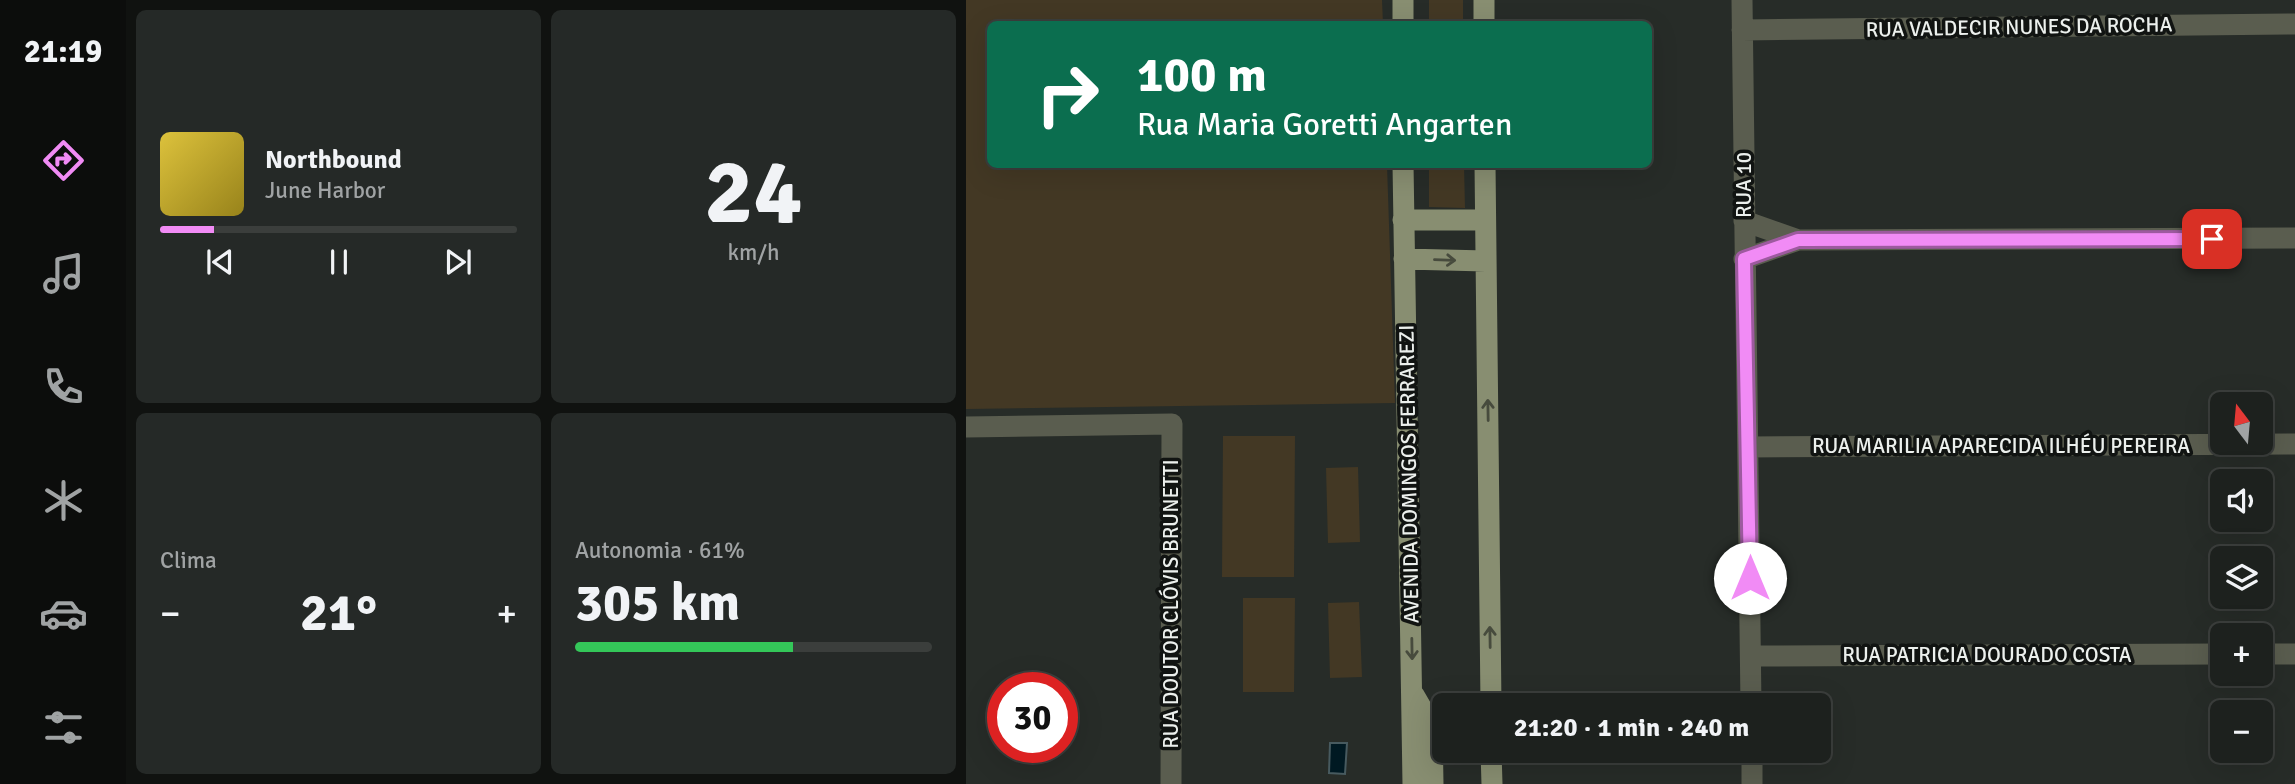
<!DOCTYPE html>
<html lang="pt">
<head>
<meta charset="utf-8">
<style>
	:root { --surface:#1d211e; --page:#252927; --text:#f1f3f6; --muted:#a0a3a4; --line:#3b3e3c; --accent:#f18bf5 }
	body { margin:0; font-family:Signika,sans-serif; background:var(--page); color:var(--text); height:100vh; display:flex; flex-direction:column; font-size:26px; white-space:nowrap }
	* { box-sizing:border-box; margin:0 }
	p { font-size:23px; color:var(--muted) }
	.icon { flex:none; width:38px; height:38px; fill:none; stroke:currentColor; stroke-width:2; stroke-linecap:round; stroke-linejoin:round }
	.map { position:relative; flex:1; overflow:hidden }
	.sheet { display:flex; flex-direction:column; gap:10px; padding:10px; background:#101210; width:840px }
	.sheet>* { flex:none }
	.top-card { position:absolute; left:21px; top:21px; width:665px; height:147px; border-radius:10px; box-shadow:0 7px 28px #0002,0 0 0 2px var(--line); background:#0b6e4f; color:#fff; overflow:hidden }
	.needle { width:46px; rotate:344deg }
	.fabs { position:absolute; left:1244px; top:392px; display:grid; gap:14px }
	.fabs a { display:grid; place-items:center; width:63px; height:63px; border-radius:10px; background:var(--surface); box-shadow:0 7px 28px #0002,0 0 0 2px var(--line); font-size:35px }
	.speed { position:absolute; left:21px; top:672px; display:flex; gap:14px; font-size:35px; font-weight:700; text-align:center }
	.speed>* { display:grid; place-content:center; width:91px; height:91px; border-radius:50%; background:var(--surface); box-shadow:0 7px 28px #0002,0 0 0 2px var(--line); line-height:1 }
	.speed .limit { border:10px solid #d22; background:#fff; color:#111 }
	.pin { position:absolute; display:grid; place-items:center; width:60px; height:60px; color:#fff; margin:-30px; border-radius:14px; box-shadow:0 4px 10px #0006 }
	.me { position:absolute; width:77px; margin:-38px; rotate:0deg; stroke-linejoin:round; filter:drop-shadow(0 0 5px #0008) }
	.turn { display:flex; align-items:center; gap:24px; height:147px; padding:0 35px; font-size:32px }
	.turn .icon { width:91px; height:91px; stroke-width:2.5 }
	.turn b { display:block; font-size:49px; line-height:60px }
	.big { font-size:52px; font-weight:700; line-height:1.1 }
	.sheet .widget { flex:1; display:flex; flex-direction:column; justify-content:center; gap:10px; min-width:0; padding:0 24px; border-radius:10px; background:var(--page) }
	.sheet .dial { align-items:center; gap:0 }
	.dial b { font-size:91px; line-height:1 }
	.song { display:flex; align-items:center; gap:21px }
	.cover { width:84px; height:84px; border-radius:10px; background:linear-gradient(135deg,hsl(50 70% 55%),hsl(50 70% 35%)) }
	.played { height:7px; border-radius:4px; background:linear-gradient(90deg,var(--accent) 15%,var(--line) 15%) }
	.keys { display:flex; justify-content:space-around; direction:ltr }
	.heat { display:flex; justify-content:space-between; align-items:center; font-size:38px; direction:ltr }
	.charge { height:10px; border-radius:5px; background:linear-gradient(90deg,#34c759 61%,var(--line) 0) }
	.sheet .tiles { flex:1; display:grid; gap:10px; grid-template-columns:repeat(2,1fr) }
	.trip { position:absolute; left:466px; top:693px; width:399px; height:70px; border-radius:10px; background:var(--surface); box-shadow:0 7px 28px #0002,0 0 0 2px var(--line); font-weight:700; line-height:70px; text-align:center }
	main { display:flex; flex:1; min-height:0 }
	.tabs { display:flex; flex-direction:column; width:126px; justify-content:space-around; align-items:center; background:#0c0d0c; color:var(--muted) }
	.tabs .icon { width:49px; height:49px }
	.tabs .current { color:var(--accent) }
	.tabs b { font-size:32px; color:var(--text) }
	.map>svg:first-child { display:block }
</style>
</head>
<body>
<main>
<nav class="tabs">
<b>21:19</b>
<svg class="icon current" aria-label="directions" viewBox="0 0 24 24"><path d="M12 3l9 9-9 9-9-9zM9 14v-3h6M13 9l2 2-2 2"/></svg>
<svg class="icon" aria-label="music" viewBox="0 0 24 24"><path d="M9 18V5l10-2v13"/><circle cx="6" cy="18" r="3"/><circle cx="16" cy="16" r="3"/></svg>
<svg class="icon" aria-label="phone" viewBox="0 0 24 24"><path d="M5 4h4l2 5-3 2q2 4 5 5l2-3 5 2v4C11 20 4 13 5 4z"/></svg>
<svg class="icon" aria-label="climate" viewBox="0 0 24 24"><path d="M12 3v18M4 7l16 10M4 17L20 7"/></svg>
<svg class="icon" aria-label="car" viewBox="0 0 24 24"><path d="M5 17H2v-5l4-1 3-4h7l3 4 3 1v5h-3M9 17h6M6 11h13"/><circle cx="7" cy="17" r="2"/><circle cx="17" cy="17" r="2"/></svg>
<svg class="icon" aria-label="filters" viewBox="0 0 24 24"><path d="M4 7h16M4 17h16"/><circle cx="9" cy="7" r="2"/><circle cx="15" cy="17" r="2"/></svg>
</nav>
<section class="sheet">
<div class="tiles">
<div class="widget">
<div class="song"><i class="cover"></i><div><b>Northbound</b><p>June Harbor</p></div></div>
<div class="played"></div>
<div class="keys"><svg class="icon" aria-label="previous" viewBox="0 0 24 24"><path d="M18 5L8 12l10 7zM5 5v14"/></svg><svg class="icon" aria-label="pause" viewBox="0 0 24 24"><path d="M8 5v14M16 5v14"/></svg><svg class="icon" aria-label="next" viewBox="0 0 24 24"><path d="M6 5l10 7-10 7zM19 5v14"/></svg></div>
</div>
<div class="widget dial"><b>24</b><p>km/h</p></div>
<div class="widget"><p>Clima</p>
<div class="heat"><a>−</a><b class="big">21°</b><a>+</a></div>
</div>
<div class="widget"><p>Autonomia · 61%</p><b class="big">305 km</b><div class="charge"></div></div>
</div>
</section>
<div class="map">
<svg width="1329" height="784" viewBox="0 0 1329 784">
	<rect width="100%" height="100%" fill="#272c28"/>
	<path fill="#433824" d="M 0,0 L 416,0 L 417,24 L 24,24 L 24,164 L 421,165 L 429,403 L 0,409 Z
		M 463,0 L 497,0 L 497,24 L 463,24 Z
		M 463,165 L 498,165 L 499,208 L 463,207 Z
		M 257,436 L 329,436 L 328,577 L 256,577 Z
		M 392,467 L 394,542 L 362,543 L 360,468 Z
		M 277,598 L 329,598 L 328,692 L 277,692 Z
		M 393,602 L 396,677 L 364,678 L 362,603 Z"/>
	<path fill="#001922" stroke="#475a5f" stroke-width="2" d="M 364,743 L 381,743 L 379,774 L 363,773 Z"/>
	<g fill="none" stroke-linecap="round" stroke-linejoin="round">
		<path stroke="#5a5d4f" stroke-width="21" d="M 776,0 L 785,705
			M 776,30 L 1329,24
			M 778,221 L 832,240
			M 778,259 L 832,240 L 1329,238
			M 0,427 L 206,424 L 205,784
			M 783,447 L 1329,444
			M 1295,654 L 1329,654
			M 785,656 L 1256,654
			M 786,751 L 786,784"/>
		<path stroke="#888e71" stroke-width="21" d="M 437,0 L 437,24
			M 518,0 L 518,24
			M 437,164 L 447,784
			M 519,164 L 525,705
			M 437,220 L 519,220
			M 438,259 L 520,261
			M 448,695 L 466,726 L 467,784
			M 525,751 L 526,784"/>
	</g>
	<defs><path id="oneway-shaft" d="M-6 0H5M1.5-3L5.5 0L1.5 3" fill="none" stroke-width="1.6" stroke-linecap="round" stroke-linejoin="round" transform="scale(1.75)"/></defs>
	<g stroke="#474b3d">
		<use href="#oneway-shaft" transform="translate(479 260) rotate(2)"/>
		<use href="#oneway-shaft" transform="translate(522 410) rotate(-91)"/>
		<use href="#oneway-shaft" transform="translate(524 637) rotate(-91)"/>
		<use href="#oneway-shaft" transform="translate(446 649) rotate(89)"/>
	</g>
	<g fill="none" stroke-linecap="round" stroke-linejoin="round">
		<g stroke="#9d5a9f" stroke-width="18">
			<path id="route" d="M 784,578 L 778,259 L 832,240 L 1246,239"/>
		</g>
		<use href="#route" stroke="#f18bf5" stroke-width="12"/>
	</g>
	<g text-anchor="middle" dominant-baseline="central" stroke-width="7" stroke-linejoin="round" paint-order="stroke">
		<g font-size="21" fill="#ecf0ed" stroke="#111412">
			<text transform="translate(1053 27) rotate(-1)">RUA VALDECIR NUNES DA ROCHA</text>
			<text transform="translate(778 185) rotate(-90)">RUA 10</text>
			<text x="1035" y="446">RUA MARILIA APARECIDA ILHÉU PEREIRA</text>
			<text transform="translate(443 474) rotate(-91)">AVENIDA DOMINGOS FERRAREZI</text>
			<text transform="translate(205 604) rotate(-90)">RUA DOUTOR CLÓVIS BRUNETTI</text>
			<text x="1021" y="655">RUA PATRICIA DOURADO COSTA</text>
		</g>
	</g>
</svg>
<div class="fabs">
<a><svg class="needle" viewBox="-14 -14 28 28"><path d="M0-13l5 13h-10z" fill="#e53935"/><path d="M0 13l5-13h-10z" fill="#a0a3a4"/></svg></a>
<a><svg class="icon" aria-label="sound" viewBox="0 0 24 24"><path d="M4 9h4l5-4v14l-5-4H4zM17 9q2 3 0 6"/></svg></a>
<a><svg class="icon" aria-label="layers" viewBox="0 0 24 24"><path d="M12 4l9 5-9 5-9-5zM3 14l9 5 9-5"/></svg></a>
<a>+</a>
<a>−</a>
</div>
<div class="speed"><div class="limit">30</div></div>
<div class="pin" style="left:1246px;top:239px;background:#d93025"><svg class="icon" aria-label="arrive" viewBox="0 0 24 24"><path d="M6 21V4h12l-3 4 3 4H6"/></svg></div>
<svg class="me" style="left:784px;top:578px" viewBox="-20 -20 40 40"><circle r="19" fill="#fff"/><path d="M0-13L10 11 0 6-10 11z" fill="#f18bf5"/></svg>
<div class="trip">21:20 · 1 min · 240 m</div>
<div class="top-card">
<div class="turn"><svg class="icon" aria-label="right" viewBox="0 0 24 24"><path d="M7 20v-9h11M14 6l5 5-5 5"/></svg><div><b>100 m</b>Rua Maria Goretti Angarten</div></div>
</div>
</div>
</main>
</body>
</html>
